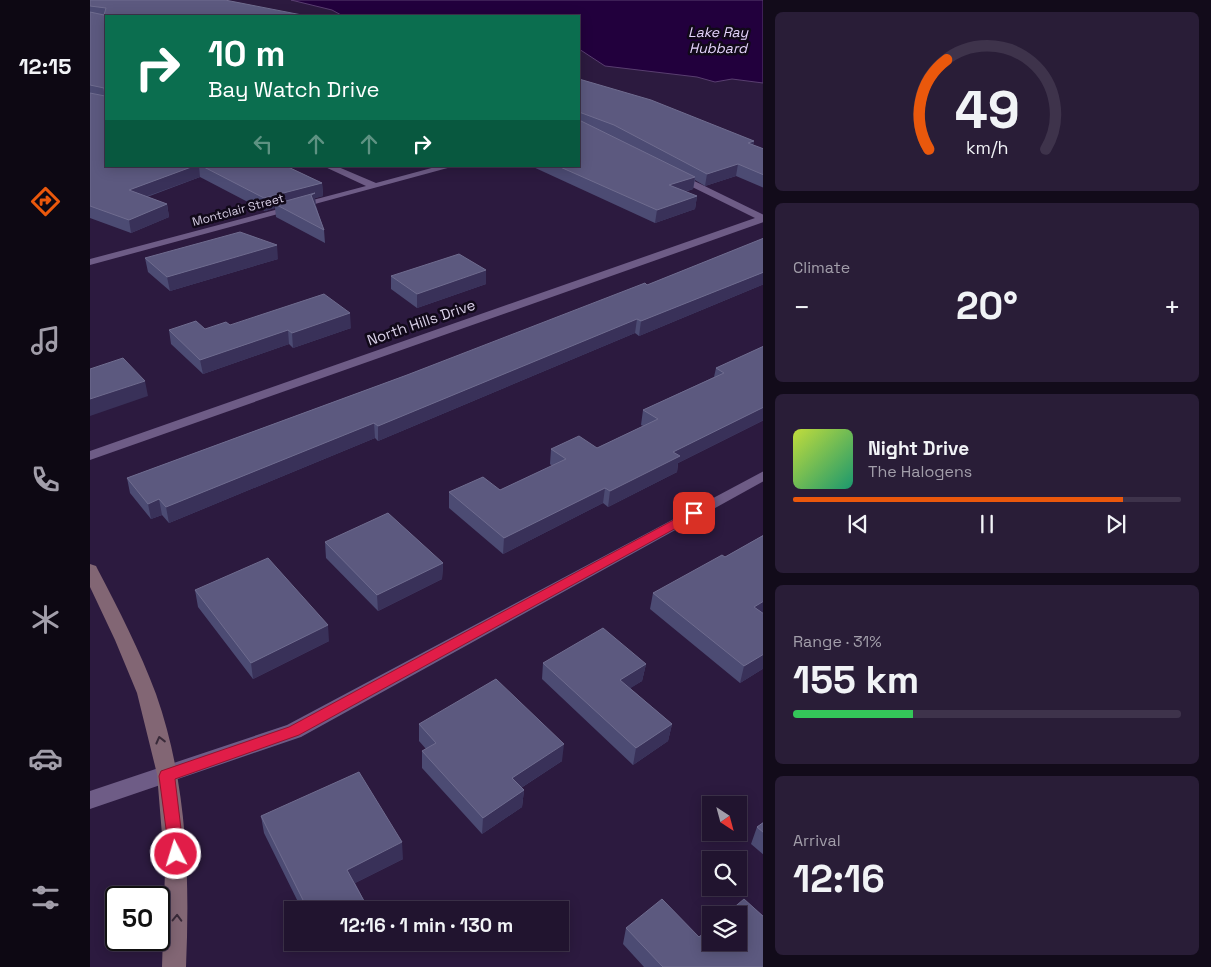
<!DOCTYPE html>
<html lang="en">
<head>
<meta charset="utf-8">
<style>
	:root { --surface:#21142f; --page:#291d37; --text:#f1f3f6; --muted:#a29eaa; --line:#3e334b; --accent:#ea580c }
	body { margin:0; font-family:"Space Grotesk",sans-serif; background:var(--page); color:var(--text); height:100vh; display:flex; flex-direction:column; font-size:19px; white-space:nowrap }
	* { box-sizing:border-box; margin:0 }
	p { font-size:16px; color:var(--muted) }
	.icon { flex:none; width:28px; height:28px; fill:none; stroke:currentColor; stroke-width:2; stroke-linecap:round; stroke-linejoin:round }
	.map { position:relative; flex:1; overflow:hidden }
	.details { display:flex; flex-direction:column; gap:12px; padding:12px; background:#120b1a; width:448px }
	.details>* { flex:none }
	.banner { position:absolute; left:15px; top:15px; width:475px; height:152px; border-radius:0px; box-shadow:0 2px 12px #0003,0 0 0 1px var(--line); background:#0b6e4f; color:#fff; overflow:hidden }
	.needle { width:32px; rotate:144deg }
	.buttons { position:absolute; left:612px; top:796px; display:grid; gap:10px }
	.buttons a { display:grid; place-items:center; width:45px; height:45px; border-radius:0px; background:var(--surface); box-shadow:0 2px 12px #0003,0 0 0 1px var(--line); font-size:25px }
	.speed { position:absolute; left:15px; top:886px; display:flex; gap:10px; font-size:25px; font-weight:700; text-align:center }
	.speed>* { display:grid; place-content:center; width:65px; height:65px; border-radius:50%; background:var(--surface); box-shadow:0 2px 12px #0003,0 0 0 1px var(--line); line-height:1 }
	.speed .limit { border:2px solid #111; border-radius:8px; background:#fff; color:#111 }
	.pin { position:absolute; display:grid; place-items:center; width:42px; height:42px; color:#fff; margin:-21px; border-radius:10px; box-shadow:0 2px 8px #0006 }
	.me { position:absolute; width:55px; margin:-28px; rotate:355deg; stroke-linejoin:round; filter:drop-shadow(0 0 4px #0008) }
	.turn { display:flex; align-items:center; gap:18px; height:105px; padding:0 20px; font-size:22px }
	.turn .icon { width:65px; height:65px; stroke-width:2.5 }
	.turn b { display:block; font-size:35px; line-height:42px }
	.lanes { display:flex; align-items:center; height:48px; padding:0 20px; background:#0003; justify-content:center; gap:25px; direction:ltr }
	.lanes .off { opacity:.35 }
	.big { font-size:38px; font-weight:700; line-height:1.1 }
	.details .tile { flex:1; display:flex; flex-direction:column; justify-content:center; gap:8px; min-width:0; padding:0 18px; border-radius:8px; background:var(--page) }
	.details .dial { align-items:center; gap:0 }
	.dial svg { height:130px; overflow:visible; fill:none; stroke:var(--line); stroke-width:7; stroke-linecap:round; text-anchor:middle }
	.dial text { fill:var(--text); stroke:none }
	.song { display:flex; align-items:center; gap:15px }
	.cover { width:60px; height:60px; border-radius:8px; background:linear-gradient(135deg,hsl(70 70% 55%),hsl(160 70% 35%)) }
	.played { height:5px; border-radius:2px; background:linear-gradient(90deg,var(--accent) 85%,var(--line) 85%) }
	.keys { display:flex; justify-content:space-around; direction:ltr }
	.heat { display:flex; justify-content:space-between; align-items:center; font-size:28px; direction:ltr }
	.charge { height:8px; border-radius:4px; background:linear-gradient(90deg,#34c759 31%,var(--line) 0) }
	.trip { position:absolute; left:194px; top:901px; width:285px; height:50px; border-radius:0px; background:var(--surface); box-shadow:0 2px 12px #0003,0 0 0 1px var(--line); font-weight:700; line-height:50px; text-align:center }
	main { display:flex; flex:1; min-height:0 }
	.dock { display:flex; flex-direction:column; width:90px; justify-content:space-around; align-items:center; background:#0d0813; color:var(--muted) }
	.dock .icon { width:35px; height:35px }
	.dock .selected { color:var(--accent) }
	.dock b { font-size:22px; color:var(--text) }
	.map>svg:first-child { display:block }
</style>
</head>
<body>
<main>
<nav class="dock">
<b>12:15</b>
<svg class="icon selected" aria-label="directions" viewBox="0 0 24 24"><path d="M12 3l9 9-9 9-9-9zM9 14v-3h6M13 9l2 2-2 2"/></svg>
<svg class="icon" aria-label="music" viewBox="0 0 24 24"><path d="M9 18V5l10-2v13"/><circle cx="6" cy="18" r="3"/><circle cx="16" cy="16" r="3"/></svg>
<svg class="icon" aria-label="phone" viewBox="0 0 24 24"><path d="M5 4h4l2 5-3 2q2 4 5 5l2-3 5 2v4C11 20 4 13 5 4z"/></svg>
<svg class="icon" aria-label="climate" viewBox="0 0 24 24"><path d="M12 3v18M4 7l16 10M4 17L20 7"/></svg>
<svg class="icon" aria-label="car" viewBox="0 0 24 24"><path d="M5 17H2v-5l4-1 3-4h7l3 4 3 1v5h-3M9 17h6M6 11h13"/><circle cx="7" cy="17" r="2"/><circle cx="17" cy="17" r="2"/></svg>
<svg class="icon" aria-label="filters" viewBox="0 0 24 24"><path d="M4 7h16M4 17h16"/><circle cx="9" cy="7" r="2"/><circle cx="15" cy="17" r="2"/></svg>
</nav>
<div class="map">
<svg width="674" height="967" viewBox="0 0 674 967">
	<rect width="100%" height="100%" fill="#2c1a3f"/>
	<path fill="#22003d" stroke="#593e70" d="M 201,0 L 673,0 L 673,83 L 642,79 L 625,82 L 607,77 L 515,66 L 489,49 L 489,16 L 253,16 L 242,10 Z"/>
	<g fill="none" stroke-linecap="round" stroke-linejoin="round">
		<path fill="#6e5c86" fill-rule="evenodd" d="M 233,166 L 246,166 L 286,183 L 349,166 L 365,166 L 0,265 L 0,259 L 276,186 Z
			M 584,174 L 590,174 L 674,215 L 674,222 L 0,460 L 0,451 L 665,218 L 584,178 Z
			M 674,471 L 674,481 L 211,737 L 0,809 L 0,791 L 197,725 Z"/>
		<path fill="#826674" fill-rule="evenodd" d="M 0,564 L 6,566 L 8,570 C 29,610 50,651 66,694 C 97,782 100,875 96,967 L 72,967 L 75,871 L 67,774 L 47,693 L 25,640 L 0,587 Z"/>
	</g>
	<path fill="#4c4b73" d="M 0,0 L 135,0 L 16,16 L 16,166 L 196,166 L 232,183 L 233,196 L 225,198 L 226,206 L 234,230 L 235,243 L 186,217 L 185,208 L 175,211 L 110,177 L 57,197 L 77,204 L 79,217 L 41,233 L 0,218 Z
		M 489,79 L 664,141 L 663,145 L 674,149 L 674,188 L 646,176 L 615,186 L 605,180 L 603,189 L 595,192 L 607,196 L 605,209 L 565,223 L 441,166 L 489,166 Z
		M 674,238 L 674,284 L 549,336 L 545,333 L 288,441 L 285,438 L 79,523 L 72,515 L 61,519 L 40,493 L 37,478 L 317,375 L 557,285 Z
		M 55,258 L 188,259 L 80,291 L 58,272 Z
		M 301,276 L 396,284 L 327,308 L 301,289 Z
		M 140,325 L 261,328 L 203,348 L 199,344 L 113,374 L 81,344 L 79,330 L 115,329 Z
		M 674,346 L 674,420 L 588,463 L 587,472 L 518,507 L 513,503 L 413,554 L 359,508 L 359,492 L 410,490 L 462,466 L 460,464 L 461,449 L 507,448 L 553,426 L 551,425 L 553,410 L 624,377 L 626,368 Z
		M 674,535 L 674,668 L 650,683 L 560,609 L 563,593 L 635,557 Z
		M 235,542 L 353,563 L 352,579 L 288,611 L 236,558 Z
		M 105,590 L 239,641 L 163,679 L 108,607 Z
		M 453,663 L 556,664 L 552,681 L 540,688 L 582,724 L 578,741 L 543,765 L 452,679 Z
		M 329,724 L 472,761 L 431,788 L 434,790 L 432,807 L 392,834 L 332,768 L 332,751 L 336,749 L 329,741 Z
		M 171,816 L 313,859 L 265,883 L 279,910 L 212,910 L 174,833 Z
		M 674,822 L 674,855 L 661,844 L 667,827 Z
		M 536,928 L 609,937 L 674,967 L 554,967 L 533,944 Z
		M 229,942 L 250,942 L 233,952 Z"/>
	<path fill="#393159" d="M 664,141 L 662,152 L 658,143 Z
		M 648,164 L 646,176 L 615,186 L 617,174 Z
		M 104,166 L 109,166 L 110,177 L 41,202 L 39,190 Z
		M 605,177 L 603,189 L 577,197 L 579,185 Z
		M 232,183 L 233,196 L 225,198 L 226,206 L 185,204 L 185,208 L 175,211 L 174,198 Z
		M 607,196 L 605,209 L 565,223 L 567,210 Z
		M 77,204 L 79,217 L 41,233 L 39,220 Z
		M 187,245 L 188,259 L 80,291 L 77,277 Z
		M 396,270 L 396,284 L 327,308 L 327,294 Z
		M 674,272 L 674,284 L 549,336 L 551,321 Z
		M 260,313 L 261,328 L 203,348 L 202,333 Z
		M 547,319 L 545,333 L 288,441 L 288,426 Z
		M 198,330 L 199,344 L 113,374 L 110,360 Z
		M 55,381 L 58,396 L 0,416 L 0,399 Z
		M 674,407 L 674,420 L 588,463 L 587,472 L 518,507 L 520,491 L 583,452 Z
		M 284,423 L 285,438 L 79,523 L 76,507 Z
		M 515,488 L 513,503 L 413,554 L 414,538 Z
		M 69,499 L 72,515 L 61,519 L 58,504 Z
		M 353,563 L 352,579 L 288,611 L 287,595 Z
		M 674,601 L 674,615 L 664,607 Z
		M 238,625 L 239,641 L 163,679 L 161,663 Z
		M 674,654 L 674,668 L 650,683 L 654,666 Z
		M 556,664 L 552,681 L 528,696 L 530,680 Z
		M 582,724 L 578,741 L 543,765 L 546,748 Z
		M 474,744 L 472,761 L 420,795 L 422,778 Z
		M 434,790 L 432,807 L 392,834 L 393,818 Z
		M 312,842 L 313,859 L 259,886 L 257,870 Z
		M 232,942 L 250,942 L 233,952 Z"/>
	<path fill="#5c597f" stroke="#6f6c8f" d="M 0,0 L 135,0 L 217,16 L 16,16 L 16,166 L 104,166 L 39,190 L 77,204 L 39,220 L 0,206 L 0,93 L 15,96 L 14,88 L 0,85 L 0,12 L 14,15 L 16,8 L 0,6 Z
		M 489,79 L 561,100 L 664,141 L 658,143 L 674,149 L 674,175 L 648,164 L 617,174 L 524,125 L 489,112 L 489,120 L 605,177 L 579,185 L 607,196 L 567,210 L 468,166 L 489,166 Z
		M 112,166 L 196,166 L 232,183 L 174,198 Z
		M 225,193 L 221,195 L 234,230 L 185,204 Z
		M 150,232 L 187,245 L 77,277 L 55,258 Z
		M 674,238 L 674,272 L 551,321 L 547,319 L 288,426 L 284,423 L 76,507 L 69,499 L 58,504 L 37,478 L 317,375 L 555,283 L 557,285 Z
		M 369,254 L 396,270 L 327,294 L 301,276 Z
		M 234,294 L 260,313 L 202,333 L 198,330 L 110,360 L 79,330 L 106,321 L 115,329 L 136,322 L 140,325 Z
		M 674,346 L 674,407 L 583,452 L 590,456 L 520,491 L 515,488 L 414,538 L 359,492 L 393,477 L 410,490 L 476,459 L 461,449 L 489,436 L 507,448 L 568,419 L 553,410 L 634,373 L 626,368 Z
		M 33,358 L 55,381 L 0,399 L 0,369 Z
		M 298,513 L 353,563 L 287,595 L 235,542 Z
		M 674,535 L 674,601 L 664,607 L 674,614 L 674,654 L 654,666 L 563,593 L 632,555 L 635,557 Z
		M 178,558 L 238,625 L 161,663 L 105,590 Z
		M 513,628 L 556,664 L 530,680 L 582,724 L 546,748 L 453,663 Z
		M 406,679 L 474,744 L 422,778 L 434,790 L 393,818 L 332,751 L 346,743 L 329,724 Z
		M 269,772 L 312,842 L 257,870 L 279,910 L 218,910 L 171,816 Z
		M 674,822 L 674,833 L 667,827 Z
		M 572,899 L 609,937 L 621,927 L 621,942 L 649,942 L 649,915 L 635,915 L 654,899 L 674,917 L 674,967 L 573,967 L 536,928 Z"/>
	<defs><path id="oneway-chevron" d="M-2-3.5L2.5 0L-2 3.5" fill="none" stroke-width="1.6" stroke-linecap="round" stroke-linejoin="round" transform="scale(1.25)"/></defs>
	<g stroke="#392a39">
		<use href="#oneway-chevron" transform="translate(70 740) rotate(-104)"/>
		<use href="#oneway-chevron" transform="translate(87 918) rotate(-89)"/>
	</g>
	<path fill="#e11d48" stroke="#92132f" d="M 604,509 L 610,513 L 608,516 L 209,735 L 85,779 L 94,854 L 92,859 L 86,861 L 80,859 L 69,776 L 71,771 L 199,727 Z"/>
	<g text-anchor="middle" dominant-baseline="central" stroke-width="5" stroke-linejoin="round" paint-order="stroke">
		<g font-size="12" fill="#d8cfe6" stroke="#110919">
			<text transform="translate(148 210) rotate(-15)">Montclair Street</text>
		</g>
		<g font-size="14" font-style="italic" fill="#e4d4fb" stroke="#110919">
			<text x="628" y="32">Lake Ray<tspan x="628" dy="16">Hubbard</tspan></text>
		</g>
		<g font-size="15" fill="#d8cfe6" stroke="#110919">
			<text transform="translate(331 322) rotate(-19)">North Hills Drive</text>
		</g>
	</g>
</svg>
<div class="buttons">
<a><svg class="needle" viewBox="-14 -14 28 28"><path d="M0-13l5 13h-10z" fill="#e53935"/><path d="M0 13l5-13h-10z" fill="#a29eaa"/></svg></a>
<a><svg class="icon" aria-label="search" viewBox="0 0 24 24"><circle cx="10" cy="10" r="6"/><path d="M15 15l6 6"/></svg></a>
<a><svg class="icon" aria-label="layers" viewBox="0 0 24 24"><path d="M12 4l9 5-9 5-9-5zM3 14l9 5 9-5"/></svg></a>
</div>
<div class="speed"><div class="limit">50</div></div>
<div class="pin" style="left:604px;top:513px;background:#d93025"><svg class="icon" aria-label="arrive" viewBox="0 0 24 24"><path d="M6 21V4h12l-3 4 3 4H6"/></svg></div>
<svg class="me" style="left:86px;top:854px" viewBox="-20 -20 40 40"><circle r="17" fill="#e11d48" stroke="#fff" stroke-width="3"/><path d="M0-11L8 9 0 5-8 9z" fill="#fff"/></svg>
<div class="trip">12:16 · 1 min · 130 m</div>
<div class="banner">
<div class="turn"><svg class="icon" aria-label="right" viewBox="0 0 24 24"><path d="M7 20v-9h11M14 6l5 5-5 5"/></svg><div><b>10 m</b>Bay Watch Drive</div></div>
<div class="lanes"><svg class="icon off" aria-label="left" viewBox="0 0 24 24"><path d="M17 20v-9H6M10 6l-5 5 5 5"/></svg><svg class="icon off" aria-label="ahead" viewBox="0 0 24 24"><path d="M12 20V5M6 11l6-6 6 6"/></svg><svg class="icon off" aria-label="ahead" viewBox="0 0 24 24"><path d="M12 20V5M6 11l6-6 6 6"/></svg><svg class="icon" aria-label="right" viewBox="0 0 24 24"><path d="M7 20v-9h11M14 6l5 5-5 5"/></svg></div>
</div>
</div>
<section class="details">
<div class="tile dial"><svg viewBox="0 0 100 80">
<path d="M14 69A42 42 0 1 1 86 69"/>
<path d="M14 69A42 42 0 0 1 25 14" stroke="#ea580c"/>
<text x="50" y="56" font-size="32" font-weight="700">49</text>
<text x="50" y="72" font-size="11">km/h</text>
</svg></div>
<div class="tile"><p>Climate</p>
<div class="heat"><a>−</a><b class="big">20°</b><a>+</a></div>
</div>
<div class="tile">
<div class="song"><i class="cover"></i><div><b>Night Drive</b><p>The Halogens</p></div></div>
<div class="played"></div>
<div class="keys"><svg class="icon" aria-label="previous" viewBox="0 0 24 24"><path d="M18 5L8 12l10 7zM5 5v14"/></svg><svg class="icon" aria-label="pause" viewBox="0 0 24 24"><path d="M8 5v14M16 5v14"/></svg><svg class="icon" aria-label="next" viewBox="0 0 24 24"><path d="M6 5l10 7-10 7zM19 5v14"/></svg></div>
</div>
<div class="tile"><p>Range · 31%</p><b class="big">155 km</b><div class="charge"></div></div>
<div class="tile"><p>Arrival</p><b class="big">12:16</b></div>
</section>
</main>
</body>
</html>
